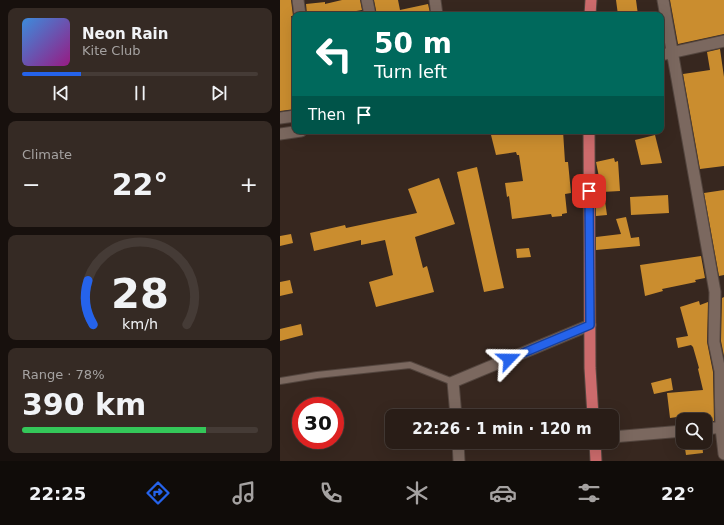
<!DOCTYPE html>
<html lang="en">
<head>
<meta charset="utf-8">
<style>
	:root { --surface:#291d17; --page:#352a24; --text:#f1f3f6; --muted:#a5a2a1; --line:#453b36; --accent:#2563eb }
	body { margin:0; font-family:"DejaVu Sans",sans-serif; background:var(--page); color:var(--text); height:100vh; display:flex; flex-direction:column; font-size:15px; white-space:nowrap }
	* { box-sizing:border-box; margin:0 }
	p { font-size:13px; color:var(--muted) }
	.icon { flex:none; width:22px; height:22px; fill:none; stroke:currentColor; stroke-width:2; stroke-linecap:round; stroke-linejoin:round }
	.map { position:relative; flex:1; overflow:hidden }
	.details { display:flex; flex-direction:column; gap:8px; padding:8px; background:#17100d; width:280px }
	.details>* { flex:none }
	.top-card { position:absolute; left:12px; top:12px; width:372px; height:122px; border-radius:8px; box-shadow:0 4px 16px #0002,0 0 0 1px var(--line); background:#00695c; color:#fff; overflow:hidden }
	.tools { position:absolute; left:396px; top:413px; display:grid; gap:8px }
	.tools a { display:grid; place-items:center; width:36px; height:36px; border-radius:8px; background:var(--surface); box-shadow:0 4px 16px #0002,0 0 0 1px var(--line); font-size:20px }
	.speed { position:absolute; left:12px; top:397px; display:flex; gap:8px; font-size:20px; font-weight:700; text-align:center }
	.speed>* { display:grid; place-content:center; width:52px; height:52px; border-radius:50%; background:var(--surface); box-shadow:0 4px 16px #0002,0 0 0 1px var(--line); line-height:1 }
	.speed .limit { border:6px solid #d22; background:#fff; color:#111 }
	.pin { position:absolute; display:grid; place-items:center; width:34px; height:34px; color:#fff; margin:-17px; border-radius:8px; box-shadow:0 2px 6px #0006 }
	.me { position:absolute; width:44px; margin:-22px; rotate:67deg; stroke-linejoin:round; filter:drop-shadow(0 0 3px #0008) }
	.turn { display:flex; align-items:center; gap:14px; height:84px; padding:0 16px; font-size:18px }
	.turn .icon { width:52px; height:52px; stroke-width:2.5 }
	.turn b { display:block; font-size:28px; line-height:34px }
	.then { display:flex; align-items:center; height:38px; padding:0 16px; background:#0003; gap:8px; font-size:15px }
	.big { font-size:30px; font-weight:700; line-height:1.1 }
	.details .tile { flex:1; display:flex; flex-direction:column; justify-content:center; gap:6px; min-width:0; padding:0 14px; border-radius:8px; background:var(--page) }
	.details .dial { align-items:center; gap:0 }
	.dial svg { height:104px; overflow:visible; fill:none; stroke:var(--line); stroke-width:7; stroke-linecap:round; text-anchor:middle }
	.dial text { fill:var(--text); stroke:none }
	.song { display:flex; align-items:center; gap:12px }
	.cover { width:48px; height:48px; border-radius:6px; background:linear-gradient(135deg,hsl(210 70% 55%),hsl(310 70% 35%)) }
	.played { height:4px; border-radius:2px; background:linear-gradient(90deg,var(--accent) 25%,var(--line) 25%) }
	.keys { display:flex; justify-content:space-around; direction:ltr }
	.heat { display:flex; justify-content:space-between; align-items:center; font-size:22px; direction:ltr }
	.charge { height:6px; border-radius:3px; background:linear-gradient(90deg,#34c759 78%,var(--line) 0) }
	.trip { position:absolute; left:105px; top:409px; width:234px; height:40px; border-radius:8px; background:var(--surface); box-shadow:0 4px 16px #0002,0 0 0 1px var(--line); font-weight:700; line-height:40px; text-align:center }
	.menu { display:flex; height:64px; justify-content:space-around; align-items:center; background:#100c09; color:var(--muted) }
	.menu .icon { width:28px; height:28px }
	.menu .active { color:var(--accent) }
	.menu b { font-size:18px; color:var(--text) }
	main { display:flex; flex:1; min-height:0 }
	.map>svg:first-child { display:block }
</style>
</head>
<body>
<main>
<section class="details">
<div class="tile">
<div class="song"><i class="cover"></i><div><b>Neon Rain</b><p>Kite Club</p></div></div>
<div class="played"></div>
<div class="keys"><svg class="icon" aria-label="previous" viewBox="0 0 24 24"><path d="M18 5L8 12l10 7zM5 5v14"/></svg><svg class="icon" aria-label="pause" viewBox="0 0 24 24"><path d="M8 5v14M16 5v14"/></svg><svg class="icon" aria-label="next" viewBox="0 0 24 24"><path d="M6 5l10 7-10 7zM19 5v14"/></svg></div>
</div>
<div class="tile"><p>Climate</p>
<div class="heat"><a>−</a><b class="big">22°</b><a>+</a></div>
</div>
<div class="tile dial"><svg viewBox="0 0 100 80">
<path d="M14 69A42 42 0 1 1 86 69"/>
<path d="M14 69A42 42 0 0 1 10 35" stroke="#2563eb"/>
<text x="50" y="56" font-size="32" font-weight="700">28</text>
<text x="50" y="72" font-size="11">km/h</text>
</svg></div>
<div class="tile"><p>Range · 78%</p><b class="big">390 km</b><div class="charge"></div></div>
</section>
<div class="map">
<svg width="444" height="461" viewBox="0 0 444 461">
	<rect width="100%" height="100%" fill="#37271f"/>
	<path fill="#ca8d2f" d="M 0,0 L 11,0 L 13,16 L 11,16 L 15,43 L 15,109 L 0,111 Z
		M 62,0 L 80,0 L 82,10 L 54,15 L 49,15 L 49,12 L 27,14 L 26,4 L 45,2 L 45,4 Z
		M 94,0 L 118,0 L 120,10 L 148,4 L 150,13 L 142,15 L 97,15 Z
		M 336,0 L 356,0 L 358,15 L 338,15 Z
		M 390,0 L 444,0 L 444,34 L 398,44 Z
		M 440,49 L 444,77 L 444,166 L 420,169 L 403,74 L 430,70 L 427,52 Z
		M 210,131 L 283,131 L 285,162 L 288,162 L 291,193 L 285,194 L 287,213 L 282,214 L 282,216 L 272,217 L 271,214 L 232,219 L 229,196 L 227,197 L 225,183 L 243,181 L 239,155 L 237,155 L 236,152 L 216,155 Z
		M 375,135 L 382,163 L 361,165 L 355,140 Z
		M 334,158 L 335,162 L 338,161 L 340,191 L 322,192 L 316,162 Z
		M 197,167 L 224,288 L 204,292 L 177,172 Z
		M 159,178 L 175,224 L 135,237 L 143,268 L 147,266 L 154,292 L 96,307 L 89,282 L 113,275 L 105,240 L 81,245 L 81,240 L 34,251 L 30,233 L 65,225 L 66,228 L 137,213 L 128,189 Z
		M 444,190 L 444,275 L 439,276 L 424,193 Z
		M 324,194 L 327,215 L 316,216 L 316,195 Z
		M 388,195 L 389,213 L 351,215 L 350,197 Z
		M 346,217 L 351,238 L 359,237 L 360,246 L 316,250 L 316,237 L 341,234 L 336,219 Z
		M 11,234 L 13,243 L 0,246 L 0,236 Z
		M 249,248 L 251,257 L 237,258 L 236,249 Z
		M 421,256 L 425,278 L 415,280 L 416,282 L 382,289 L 383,291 L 365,296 L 360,265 Z
		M 10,280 L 13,293 L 0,296 L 0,282 Z
		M 444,297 L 444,356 L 441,341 L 442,298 Z
		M 419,301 L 420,305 L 428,302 L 427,342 L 433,372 L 434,421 L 425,422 L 425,420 L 420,420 L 419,414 L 390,418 L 387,393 L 423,390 L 418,369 L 419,368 L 413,347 L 411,345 L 398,348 L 396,338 L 408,336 L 400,307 Z
		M 21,324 L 23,335 L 0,341 L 0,329 Z
		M 391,378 L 393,390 L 374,394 L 371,383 Z
		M 404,442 L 422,442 L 423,453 L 406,455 Z"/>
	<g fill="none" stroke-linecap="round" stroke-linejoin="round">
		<g stroke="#53453e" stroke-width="8">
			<path id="service" d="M 0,381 L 37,375 L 130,365 L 173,382"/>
		</g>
		<g stroke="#53453e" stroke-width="13">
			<path id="minor" d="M 18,0 L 20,15
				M 87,0 L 90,15
				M 155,0 L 157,15
				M 383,0 L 435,292 L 434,342 L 440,371 L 441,428 L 444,454
				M 381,55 L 444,41
				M 176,416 L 173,382 L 310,325
				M 425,429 L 444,427
				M 332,437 L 403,431
				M 178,442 L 179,461"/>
		</g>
		<g stroke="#53453e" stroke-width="13">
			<path id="tertiary" d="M 0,118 L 15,116
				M 0,134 L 21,131"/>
		</g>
		<g stroke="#53453e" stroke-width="13">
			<path id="trunk" d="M 310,15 L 311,0
				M 309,131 L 310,368 L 313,416
				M 315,442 L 316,461"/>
		</g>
		<use href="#service" stroke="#7b685f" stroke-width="6"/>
		<use href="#minor" stroke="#7b685f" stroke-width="11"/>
		<use href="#tertiary" stroke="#7b685f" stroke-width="11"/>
		<use href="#trunk" stroke="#cc6b6c" stroke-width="11"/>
	</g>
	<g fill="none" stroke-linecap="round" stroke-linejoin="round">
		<g stroke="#184099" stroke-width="10">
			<path id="route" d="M 229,359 L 310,325 L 309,191"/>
		</g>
		<use href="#route" stroke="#2563eb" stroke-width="7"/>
	</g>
</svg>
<div class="tools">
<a><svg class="icon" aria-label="search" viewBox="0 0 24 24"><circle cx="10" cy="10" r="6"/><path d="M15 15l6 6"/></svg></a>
</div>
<div class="speed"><div class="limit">30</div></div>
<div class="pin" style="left:309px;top:191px;background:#d93025"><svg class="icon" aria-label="arrive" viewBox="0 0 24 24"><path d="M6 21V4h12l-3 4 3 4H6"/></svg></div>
<svg class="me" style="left:229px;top:359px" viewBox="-20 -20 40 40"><path d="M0-17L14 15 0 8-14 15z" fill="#2563eb" stroke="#fff" stroke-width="4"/></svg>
<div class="trip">22:26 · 1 min · 120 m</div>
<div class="top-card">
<div class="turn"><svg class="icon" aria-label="left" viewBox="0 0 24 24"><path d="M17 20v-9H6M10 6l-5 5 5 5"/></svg><div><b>50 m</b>Turn left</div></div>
<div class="then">Then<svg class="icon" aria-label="arrive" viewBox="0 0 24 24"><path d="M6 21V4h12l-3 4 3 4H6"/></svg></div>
</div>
</div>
</main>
<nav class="menu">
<b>22:25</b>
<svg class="icon active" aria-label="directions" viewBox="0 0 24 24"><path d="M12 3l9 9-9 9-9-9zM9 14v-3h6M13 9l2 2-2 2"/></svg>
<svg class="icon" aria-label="music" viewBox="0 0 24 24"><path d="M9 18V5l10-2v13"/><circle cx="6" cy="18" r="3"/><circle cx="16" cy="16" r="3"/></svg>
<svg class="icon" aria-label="phone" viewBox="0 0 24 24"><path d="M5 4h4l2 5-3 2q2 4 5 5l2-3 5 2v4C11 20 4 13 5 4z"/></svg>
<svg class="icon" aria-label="climate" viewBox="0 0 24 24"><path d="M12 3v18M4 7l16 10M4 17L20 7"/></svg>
<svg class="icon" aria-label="car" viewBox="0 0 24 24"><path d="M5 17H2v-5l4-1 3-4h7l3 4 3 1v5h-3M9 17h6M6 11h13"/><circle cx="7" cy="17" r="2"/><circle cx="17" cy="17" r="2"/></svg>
<svg class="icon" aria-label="filters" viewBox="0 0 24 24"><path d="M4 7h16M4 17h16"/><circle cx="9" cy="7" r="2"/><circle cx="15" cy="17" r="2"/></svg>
<b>22°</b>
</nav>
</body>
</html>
